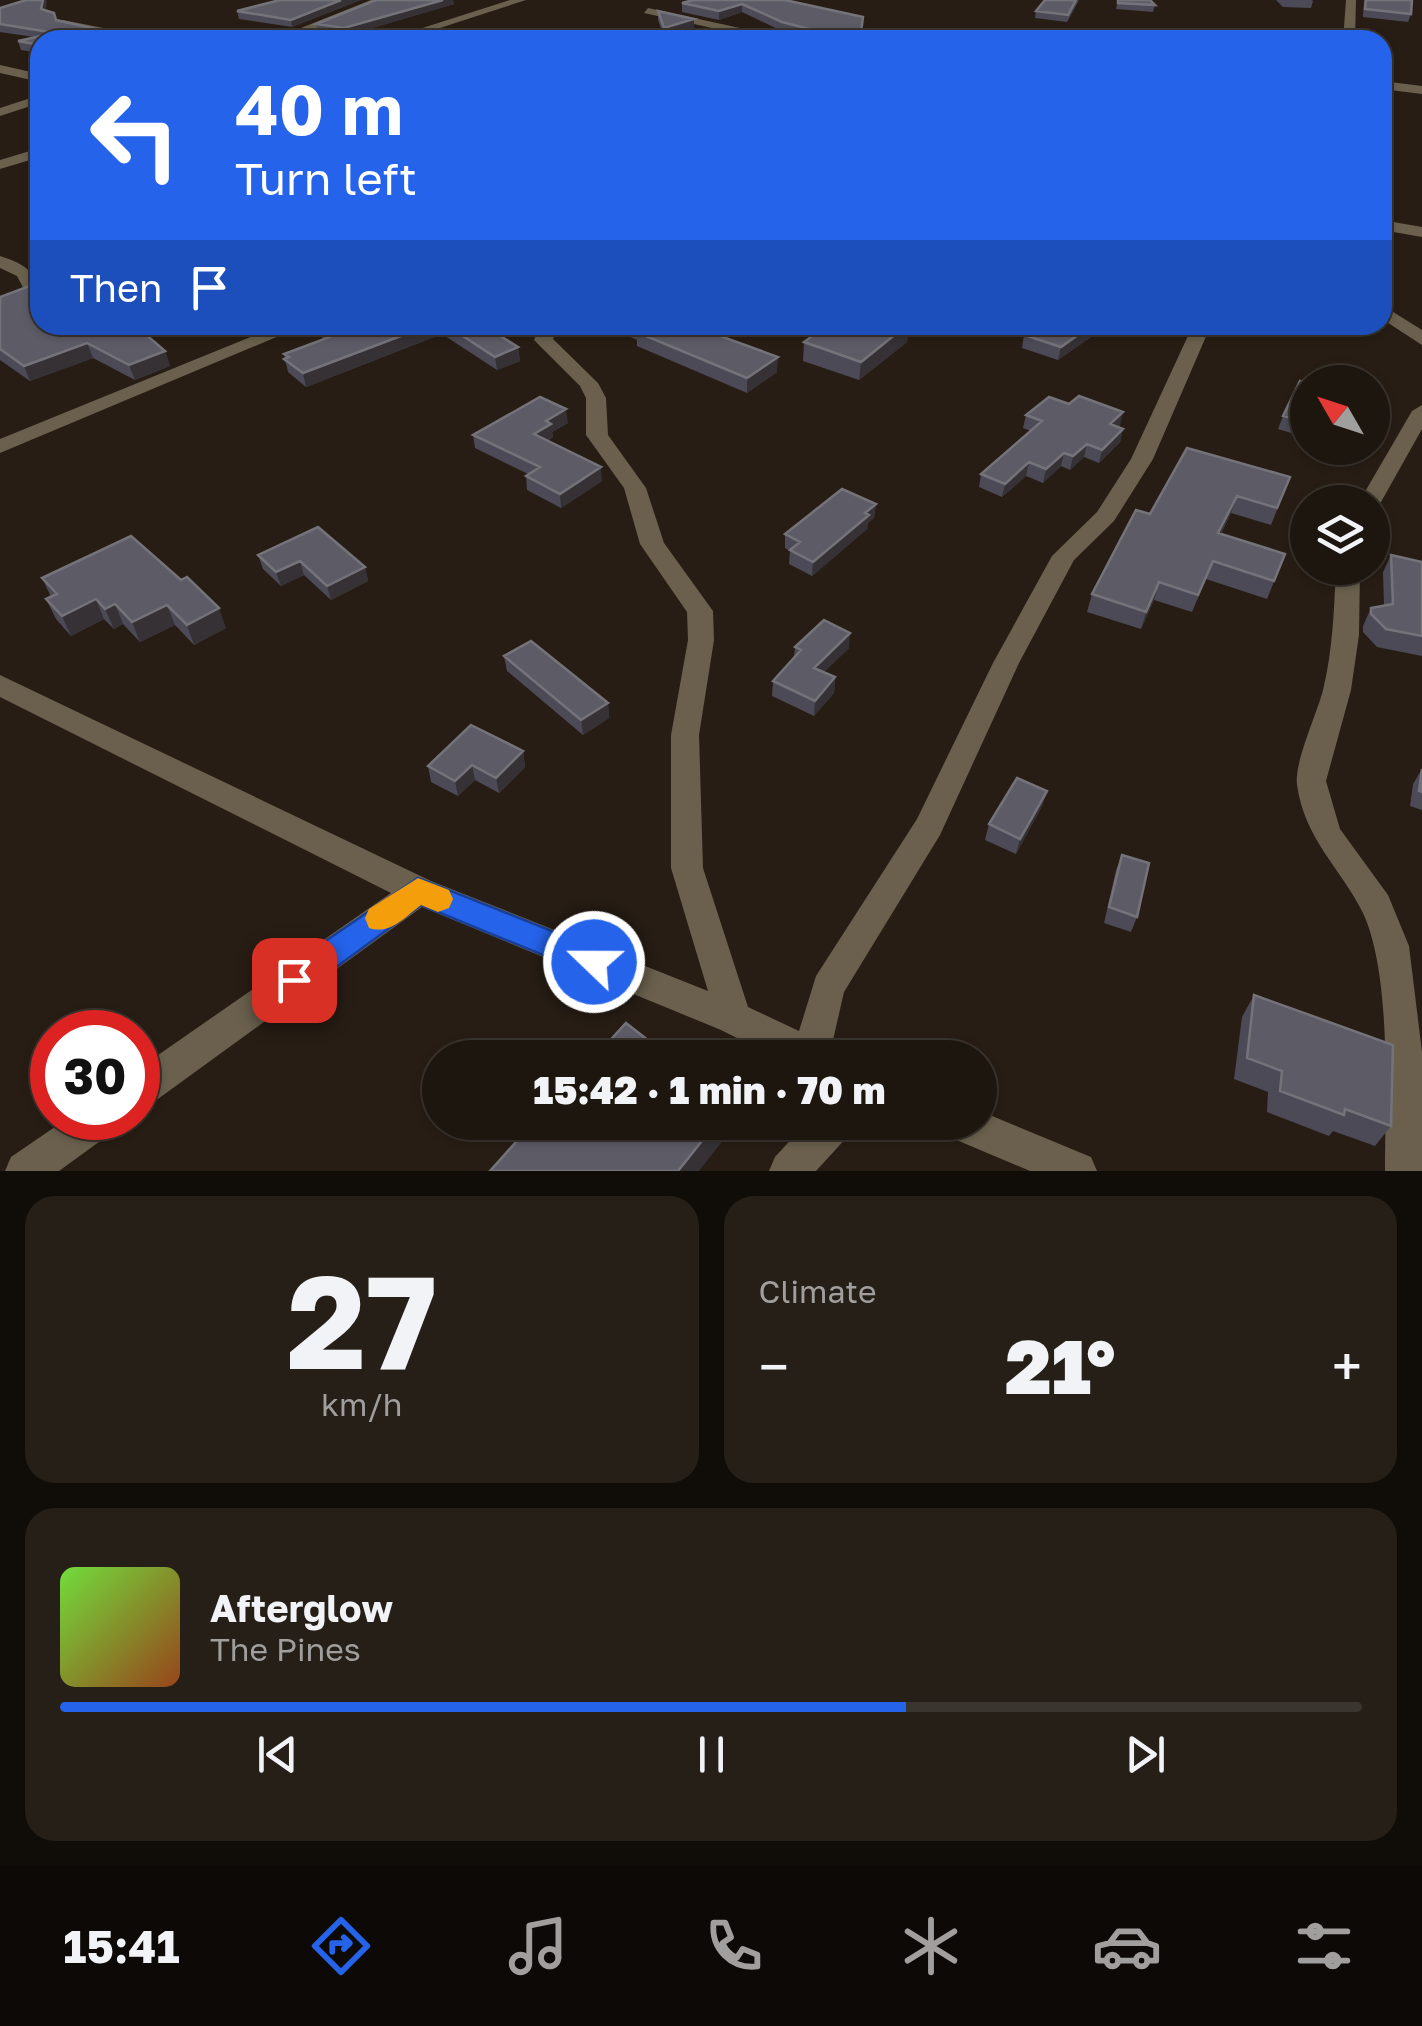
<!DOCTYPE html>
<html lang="en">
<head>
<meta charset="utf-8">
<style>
	:root { --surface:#1d160f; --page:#251f18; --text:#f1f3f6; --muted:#a09f9e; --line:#3b352f; --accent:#2563eb }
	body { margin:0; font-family:"Golos Text",sans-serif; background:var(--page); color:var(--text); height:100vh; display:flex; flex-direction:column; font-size:38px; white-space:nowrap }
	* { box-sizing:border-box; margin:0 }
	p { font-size:32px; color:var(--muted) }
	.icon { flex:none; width:55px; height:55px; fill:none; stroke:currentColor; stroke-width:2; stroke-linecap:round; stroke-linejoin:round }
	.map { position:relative; height:1171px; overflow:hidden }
	.details { display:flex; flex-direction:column; gap:25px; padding:25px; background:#100c08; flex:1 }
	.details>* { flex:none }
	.guide { position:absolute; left:30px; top:30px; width:1362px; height:305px; border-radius:30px; box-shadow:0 2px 8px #0004,0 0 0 2px var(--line); background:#2563eb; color:#fff; overflow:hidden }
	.needle { width:65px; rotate:309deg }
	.controls { position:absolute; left:1290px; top:365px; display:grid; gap:20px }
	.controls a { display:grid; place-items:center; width:100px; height:100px; border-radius:50%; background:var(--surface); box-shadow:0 2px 8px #0004,0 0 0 2px var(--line); font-size:50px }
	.speed { position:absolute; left:30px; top:1010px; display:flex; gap:20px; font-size:50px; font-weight:700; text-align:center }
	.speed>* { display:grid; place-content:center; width:130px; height:130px; border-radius:50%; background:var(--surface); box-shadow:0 2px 8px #0004,0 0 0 2px var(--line); line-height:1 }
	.speed .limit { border:15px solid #d22; background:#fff; color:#111 }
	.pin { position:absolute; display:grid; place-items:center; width:85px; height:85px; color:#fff; margin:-42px; border-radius:20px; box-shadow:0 5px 15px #0006 }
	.me { position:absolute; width:110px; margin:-55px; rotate:292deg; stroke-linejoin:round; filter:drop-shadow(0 0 8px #0008) }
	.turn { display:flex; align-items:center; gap:35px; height:210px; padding:0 40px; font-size:45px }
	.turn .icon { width:130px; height:130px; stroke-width:2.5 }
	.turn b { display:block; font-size:70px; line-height:85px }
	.then { display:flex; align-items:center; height:95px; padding:0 40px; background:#0003; gap:20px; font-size:38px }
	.big { font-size:75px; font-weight:800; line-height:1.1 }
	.details .tile { flex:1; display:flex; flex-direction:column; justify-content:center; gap:15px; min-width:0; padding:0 35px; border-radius:30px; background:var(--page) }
	.details .dial { align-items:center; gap:0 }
	.dial b { font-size:130px; line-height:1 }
	.song { display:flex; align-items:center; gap:30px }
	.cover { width:120px; height:120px; border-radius:15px; background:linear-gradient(135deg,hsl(100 70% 55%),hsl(20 70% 35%)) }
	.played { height:10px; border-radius:5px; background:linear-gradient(90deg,var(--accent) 65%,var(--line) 65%) }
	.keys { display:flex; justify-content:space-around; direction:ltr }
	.heat { display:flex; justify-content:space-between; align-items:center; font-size:55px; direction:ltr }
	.details .tiles { flex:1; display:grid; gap:25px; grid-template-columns:1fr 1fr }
	.tile:last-child { grid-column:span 2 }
	.trip { position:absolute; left:422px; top:1040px; width:575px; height:100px; border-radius:50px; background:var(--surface); box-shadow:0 2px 8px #0004,0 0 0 2px var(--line); font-weight:800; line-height:100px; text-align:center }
	.tabs { display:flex; height:160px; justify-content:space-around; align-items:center; background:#0c0906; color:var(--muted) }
	.tabs .icon { width:70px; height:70px }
	.tabs .current { color:var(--accent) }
	.tabs b { font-size:45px; color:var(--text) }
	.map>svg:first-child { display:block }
</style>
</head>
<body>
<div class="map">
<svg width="1422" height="1171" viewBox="0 0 1422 1171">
	<rect width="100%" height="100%" fill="#271d14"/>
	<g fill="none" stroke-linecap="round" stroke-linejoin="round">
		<path fill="#6a604d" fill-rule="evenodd" d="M 371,0 L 385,0 L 287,40 L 271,40 Z
			M 510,0 L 526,0 L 403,40 L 385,40 Z
			M 1346,0 L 1356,0 L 1355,40 L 1343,40 Z
			M 648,8 L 781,37 L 787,40 L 766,40 L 644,13 Z
			M 63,20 L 149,37 L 155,40 L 132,40 L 59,25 Z
			M 0,65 L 40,74 L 40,82 L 0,73 Z
			M 1382,81 L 1422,86 L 1422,94 L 1382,89 Z
			M 40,95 L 40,103 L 0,116 L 0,108 Z
			M 40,148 L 40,157 L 0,169 L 0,160 Z
			M 1382,220 L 1422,227 L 1422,237 L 1382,230 Z
			M 0,256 C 20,262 40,272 39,295 L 27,295 L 17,276 L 0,268 Z
			M 1382,305 L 1422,330 L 1422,345 L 1382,319 Z
			M 280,325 L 305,325 L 0,453 L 0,439 Z
			M 541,325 L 559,325 L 553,339 L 598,383 L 606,398 L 608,435 L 646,488 L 664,543 L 713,611 L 714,640 L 699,735 L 703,868 L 748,1007 L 799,1031 L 816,976 L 917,819 L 993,663 L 1052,556 L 1097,512 L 1131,459 L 1193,325 L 1211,325 L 1153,459 L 1114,521 L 1074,560 L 1019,663 L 940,835 L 844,992 L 831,1049 L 834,1058 L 777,1058 L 721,1030 L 422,907 L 151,1104 L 138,1109 L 138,1069 L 391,893 L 0,697 L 0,675 L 431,881 L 708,991 L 671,868 L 671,735 L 688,640 L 687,612 L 640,544 L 624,488 L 586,435 L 586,398 L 580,386 L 534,340 Z
			M 1422,405 L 1422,429 L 1381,502 L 1372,508 L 1372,502 L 1359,502 L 1412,411 Z
			M 1336,568 L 1360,568 L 1359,635 L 1351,690 L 1326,781 L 1340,829 L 1388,895 L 1409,946 L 1422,1052 L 1422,1171 L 1385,1171 C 1385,1100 1392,976 1363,913 C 1340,867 1305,840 1297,785 C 1294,762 1317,714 1323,690 C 1333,649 1334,609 1336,568 Z
			M 980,1111 L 1091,1157 L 1097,1171 L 1030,1171 L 947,1136 L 942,1122 L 980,1122 Z
			M 68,1118 L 119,1118 L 114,1131 L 59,1171 L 5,1171 L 11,1157 Z
			M 807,1122 L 853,1122 L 848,1136 L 816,1171 L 769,1171 L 775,1157 Z"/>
	</g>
	<path fill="#4b4a56" d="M 26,0 L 46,0 L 45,11 L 57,21 L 144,40 L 40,40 L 40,53 L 21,50 L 18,41 L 34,37 L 0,32 L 0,8 Z
		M 280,0 L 361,0 L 292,27 L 239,19 L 237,11 Z
		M 376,0 L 453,0 L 454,4 L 345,36 L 318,32 L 316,24 Z
		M 785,0 L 861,40 L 818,40 L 782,31 L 742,12 L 719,20 L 682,12 L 682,3 Z
		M 1079,0 L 1067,22 L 1035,18 L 1036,11 Z
		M 1118,0 L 1155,5 L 1153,12 L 1116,9 Z
		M 1276,0 L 1312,0 L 1313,1 L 1311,8 L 1283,7 Z
		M 1364,0 L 1412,0 L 1411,14 L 1408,22 L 1363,17 Z
		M 658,11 L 694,28 L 664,37 L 658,20 Z
		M 0,297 L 165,351 L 170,366 L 135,380 L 93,358 L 30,381 L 0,360 Z
		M 316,325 L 357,325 L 362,329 L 371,325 L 483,325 L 518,347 L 520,361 L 497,370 L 442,334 L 306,387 L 288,372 L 284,354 L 324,339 L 319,335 Z
		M 604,325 L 699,325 L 723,337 L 777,372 L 747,393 L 637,346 L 637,340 Z
		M 827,325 L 909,325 L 907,342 L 859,380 L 803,361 L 804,342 Z
		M 1108,325 L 1058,360 L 1022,348 L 1024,335 Z
		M 1308,383 L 1308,438 L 1278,429 L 1283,416 Z
		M 1069,404 L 1123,412 L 1118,427 L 1123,429 L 1120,442 L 1099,463 L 1084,457 L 1070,470 L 1061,466 L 1043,483 L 1026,476 L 1002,497 L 979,487 L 981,474 L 1031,431 L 1023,428 L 1026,415 Z
		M 568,423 L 552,432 L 553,437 L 547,441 L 602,481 L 561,508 L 527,490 L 526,476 L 528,474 L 475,448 L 473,435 Z
		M 1290,477 L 1271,525 L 1231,513 L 1221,534 L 1285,554 L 1267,599 L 1206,579 L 1192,612 L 1154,600 L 1141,629 L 1087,612 L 1092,594 L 1150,514 Z
		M 876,504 L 874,518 L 868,523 L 867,529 L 812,576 L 789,564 L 790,551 L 785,548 L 785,534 Z
		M 131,536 L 226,628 L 194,645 L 175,625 L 140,642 L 123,624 L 114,629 L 104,619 L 71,636 L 56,619 L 46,599 L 51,597 L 42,578 Z
		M 258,555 L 365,567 L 368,581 L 331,600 L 304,575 L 281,586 L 263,569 Z
		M 1391,555 L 1422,562 L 1422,656 L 1377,647 L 1363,632 L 1363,626 L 1371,608 L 1384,606 L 1383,572 Z
		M 795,647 L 849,648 L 824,672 L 835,677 L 834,693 L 814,716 L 772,696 L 773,681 L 794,657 Z
		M 504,656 L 608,703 L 609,718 L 583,735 L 507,671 Z
		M 523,751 L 525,767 L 499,793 L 475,780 L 458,796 L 431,782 L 428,766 Z
		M 1422,769 L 1422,810 L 1410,806 L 1413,784 Z
		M 1047,791 L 1042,806 L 1016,854 L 985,840 L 989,824 Z
		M 1122,855 L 1137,917 L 1131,932 L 1104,923 L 1116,870 Z
		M 1254,995 L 1391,1126 L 1375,1146 L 1333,1131 L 1329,1136 L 1267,1112 L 1268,1092 L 1234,1079 L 1242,1017 Z"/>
	<path fill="#353135" d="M 43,0 L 46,0 L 47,2 L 44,17 L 41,9 Z
		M 341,0 L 361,0 L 292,27 L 291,20 Z
		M 443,0 L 453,0 L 454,4 L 345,36 L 344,28 Z
		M 742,4 L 742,12 L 719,20 L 719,11 Z
		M 694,19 L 694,28 L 664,37 L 664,28 Z
		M 430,325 L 441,325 L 442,334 L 306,387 L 303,373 Z
		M 907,325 L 909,325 L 907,342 L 859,380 L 861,362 Z
		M 1092,325 L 1108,325 L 1058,360 L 1061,347 Z
		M 87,343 L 93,358 L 30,381 L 24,366 Z
		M 518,347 L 520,361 L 497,370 L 495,357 Z
		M 165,351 L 170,366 L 135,380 L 129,365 Z
		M 778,357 L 777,372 L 747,393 L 747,378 Z
		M 566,409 L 568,423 L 552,432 L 553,437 L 535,448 L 534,434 L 546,421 Z
		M 1123,412 L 1120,426 L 1107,437 L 1110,424 Z
		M 1123,429 L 1120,442 L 1099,463 L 1102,450 Z
		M 1087,444 L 1084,457 L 1070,470 L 1073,456 Z
		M 1064,453 L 1061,466 L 1043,483 L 1046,469 Z
		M 1029,462 L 1026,476 L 1002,497 L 1005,484 Z
		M 601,467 L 602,481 L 561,508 L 560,494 Z
		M 1237,496 L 1231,513 L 1212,550 L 1218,533 Z
		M 876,504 L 874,518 L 868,523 L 867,529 L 812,576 L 813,562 Z
		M 300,561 L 304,575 L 281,586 L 276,572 Z
		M 365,567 L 368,581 L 331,600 L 327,586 Z
		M 1159,582 L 1154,600 L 1141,629 L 1146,612 Z
		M 96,599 L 104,619 L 71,636 L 62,616 Z
		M 115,604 L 123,624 L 114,629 L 105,609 Z
		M 167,605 L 175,625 L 140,642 L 132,622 Z
		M 219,608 L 226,628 L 194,645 L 187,625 Z
		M 850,633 L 849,648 L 813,683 L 814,668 Z
		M 835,677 L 834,693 L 814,716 L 815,701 Z
		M 608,703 L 609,718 L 583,735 L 581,720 Z
		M 523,751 L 525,767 L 499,793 L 496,778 Z
		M 472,765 L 475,780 L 458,796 L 455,781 Z
		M 1047,791 L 1042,806 L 1016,854 L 1020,839 Z
		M 717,1122 L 731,1122 L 731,1130 L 699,1171 L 678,1171 Z"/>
	<path fill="#5d5c66" stroke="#75737a" stroke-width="2.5" d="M 26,0 L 43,0 L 41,9 L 54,13 L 56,20 L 144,40 L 40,40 L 40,45 L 18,41 L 55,33 L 0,24 L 0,8 Z
		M 280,0 L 341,0 L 291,20 L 237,11 Z
		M 376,0 L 443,0 L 344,28 L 316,24 Z
		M 693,0 L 785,0 L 863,17 L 860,40 L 852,40 L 782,22 L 742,4 L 719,11 L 682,3 Z
		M 1045,0 L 1076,0 L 1068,15 L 1036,11 Z
		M 1118,0 L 1150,0 L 1155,5 L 1118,3 Z
		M 1366,0 L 1412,0 L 1411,14 L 1365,9 Z
		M 658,11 L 694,19 L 664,28 Z
		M 40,282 L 40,325 L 135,325 L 165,351 L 129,365 L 87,343 L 24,366 L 0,349 L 0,297 Z
		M 320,325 L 357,325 L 362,329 L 371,325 L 430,325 L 303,373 L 284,359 L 289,357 L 284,354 L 335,335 Z
		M 446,325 L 483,325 L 518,347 L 495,357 Z
		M 633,325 L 699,325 L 723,334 L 720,336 L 778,357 L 747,378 L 636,332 L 642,329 Z
		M 827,325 L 907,325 L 861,362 L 804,342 Z
		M 1040,325 L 1092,325 L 1061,347 L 1024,335 Z
		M 1300,381 L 1308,383 L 1308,422 L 1283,416 Z
		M 1372,392 L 1380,394 L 1372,404 Z
		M 1079,396 L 1123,412 L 1110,424 L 1123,429 L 1102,450 L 1087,444 L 1073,456 L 1064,453 L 1046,469 L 1029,462 L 1005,484 L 981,474 L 1042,421 L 1026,415 L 1049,397 L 1069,404 Z
		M 540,397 L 566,409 L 546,421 L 551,424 L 534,434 L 601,467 L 560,494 L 526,476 L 540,467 L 473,435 Z
		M 1187,448 L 1290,477 L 1277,508 L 1237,496 L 1218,533 L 1285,554 L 1274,581 L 1213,561 L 1198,595 L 1159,582 L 1146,612 L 1092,594 L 1136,510 L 1150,514 Z
		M 842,489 L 876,504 L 865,513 L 869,515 L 813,562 L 790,550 L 800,542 L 785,534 Z
		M 318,527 L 365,567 L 327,586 L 300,561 L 276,572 L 258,555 Z
		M 131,536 L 181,580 L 187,577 L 219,608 L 187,625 L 167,605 L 132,622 L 115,604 L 105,609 L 96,599 L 62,616 L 46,599 L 57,594 L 42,578 Z
		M 1391,555 L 1422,562 L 1422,636 L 1386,629 L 1371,614 L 1371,608 L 1393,604 Z
		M 824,620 L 850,633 L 814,668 L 835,677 L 815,701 L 773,681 L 801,650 L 795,647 Z
		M 531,641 L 608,703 L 581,720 L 504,656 Z
		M 471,725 L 523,751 L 496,778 L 472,765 L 455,781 L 428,766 Z
		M 1422,769 L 1422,792 L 1419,791 Z
		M 1017,778 L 1047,791 L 1020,839 L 989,824 Z
		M 1122,855 L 1149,863 L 1137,917 L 1109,907 Z
		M 1254,995 L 1393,1045 L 1391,1126 L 1345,1109 L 1344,1115 L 1280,1091 L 1282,1071 L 1247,1058 Z
		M 626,1023 L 671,1058 L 594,1058 Z
		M 534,1122 L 717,1122 L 678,1171 L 490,1171 Z"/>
	<path fill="#2563eb" stroke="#184099" stroke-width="2.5" d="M 418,878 L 605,952 L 609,962 L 605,972 L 594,976 L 421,905 L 305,990 L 294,994 L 283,990 L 278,980 L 283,970 Z"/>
	<path fill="#f59e0b" d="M 418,878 L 449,890 L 453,899 L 449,908 L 438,912 L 421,905 C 405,917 390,935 369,928 L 365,918 L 369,909 Z"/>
</svg>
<div class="controls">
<a><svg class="needle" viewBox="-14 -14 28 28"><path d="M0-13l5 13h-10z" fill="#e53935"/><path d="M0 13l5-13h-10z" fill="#a09f9e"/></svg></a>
<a><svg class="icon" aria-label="layers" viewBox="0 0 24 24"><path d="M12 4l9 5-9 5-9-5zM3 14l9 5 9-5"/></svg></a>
</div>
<div class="speed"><div class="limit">30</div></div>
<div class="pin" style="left:294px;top:980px;background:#d93025"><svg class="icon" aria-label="arrive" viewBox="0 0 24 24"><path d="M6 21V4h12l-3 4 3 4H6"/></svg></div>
<svg class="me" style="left:594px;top:962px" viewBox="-20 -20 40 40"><circle r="17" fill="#2563eb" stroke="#fff" stroke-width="3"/><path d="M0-11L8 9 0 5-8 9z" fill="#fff"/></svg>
<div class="trip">15:42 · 1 min · 70 m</div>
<div class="guide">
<div class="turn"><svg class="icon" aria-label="left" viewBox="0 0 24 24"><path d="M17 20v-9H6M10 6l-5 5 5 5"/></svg><div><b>40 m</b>Turn left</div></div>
<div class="then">Then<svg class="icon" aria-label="arrive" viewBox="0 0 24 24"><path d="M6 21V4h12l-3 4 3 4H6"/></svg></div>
</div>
</div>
<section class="details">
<div class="tiles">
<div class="tile dial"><b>27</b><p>km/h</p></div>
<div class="tile"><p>Climate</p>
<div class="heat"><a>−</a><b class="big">21°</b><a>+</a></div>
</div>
<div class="tile">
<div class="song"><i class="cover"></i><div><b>Afterglow</b><p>The Pines</p></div></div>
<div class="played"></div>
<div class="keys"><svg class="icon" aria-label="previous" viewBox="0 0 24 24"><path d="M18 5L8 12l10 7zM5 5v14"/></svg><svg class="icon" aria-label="pause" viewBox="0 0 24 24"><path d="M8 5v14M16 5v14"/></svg><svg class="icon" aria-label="next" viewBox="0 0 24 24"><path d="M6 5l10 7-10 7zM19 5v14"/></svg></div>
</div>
</div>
</section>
<nav class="tabs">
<b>15:41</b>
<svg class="icon current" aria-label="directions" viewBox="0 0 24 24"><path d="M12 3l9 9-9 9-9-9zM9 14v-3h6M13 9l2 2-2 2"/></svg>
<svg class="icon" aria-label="music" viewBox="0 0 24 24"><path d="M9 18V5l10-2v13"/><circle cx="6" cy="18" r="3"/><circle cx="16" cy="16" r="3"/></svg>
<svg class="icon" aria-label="phone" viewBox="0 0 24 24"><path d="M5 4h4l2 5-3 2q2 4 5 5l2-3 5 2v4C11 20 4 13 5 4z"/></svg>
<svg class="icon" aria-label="climate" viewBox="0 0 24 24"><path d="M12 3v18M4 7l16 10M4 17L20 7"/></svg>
<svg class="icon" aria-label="car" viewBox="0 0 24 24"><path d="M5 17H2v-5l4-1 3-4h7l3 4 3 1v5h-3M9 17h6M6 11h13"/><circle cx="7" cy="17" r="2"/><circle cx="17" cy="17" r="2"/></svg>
<svg class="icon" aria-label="filters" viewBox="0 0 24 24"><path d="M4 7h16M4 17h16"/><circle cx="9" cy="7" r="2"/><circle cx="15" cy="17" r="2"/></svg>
</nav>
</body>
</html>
